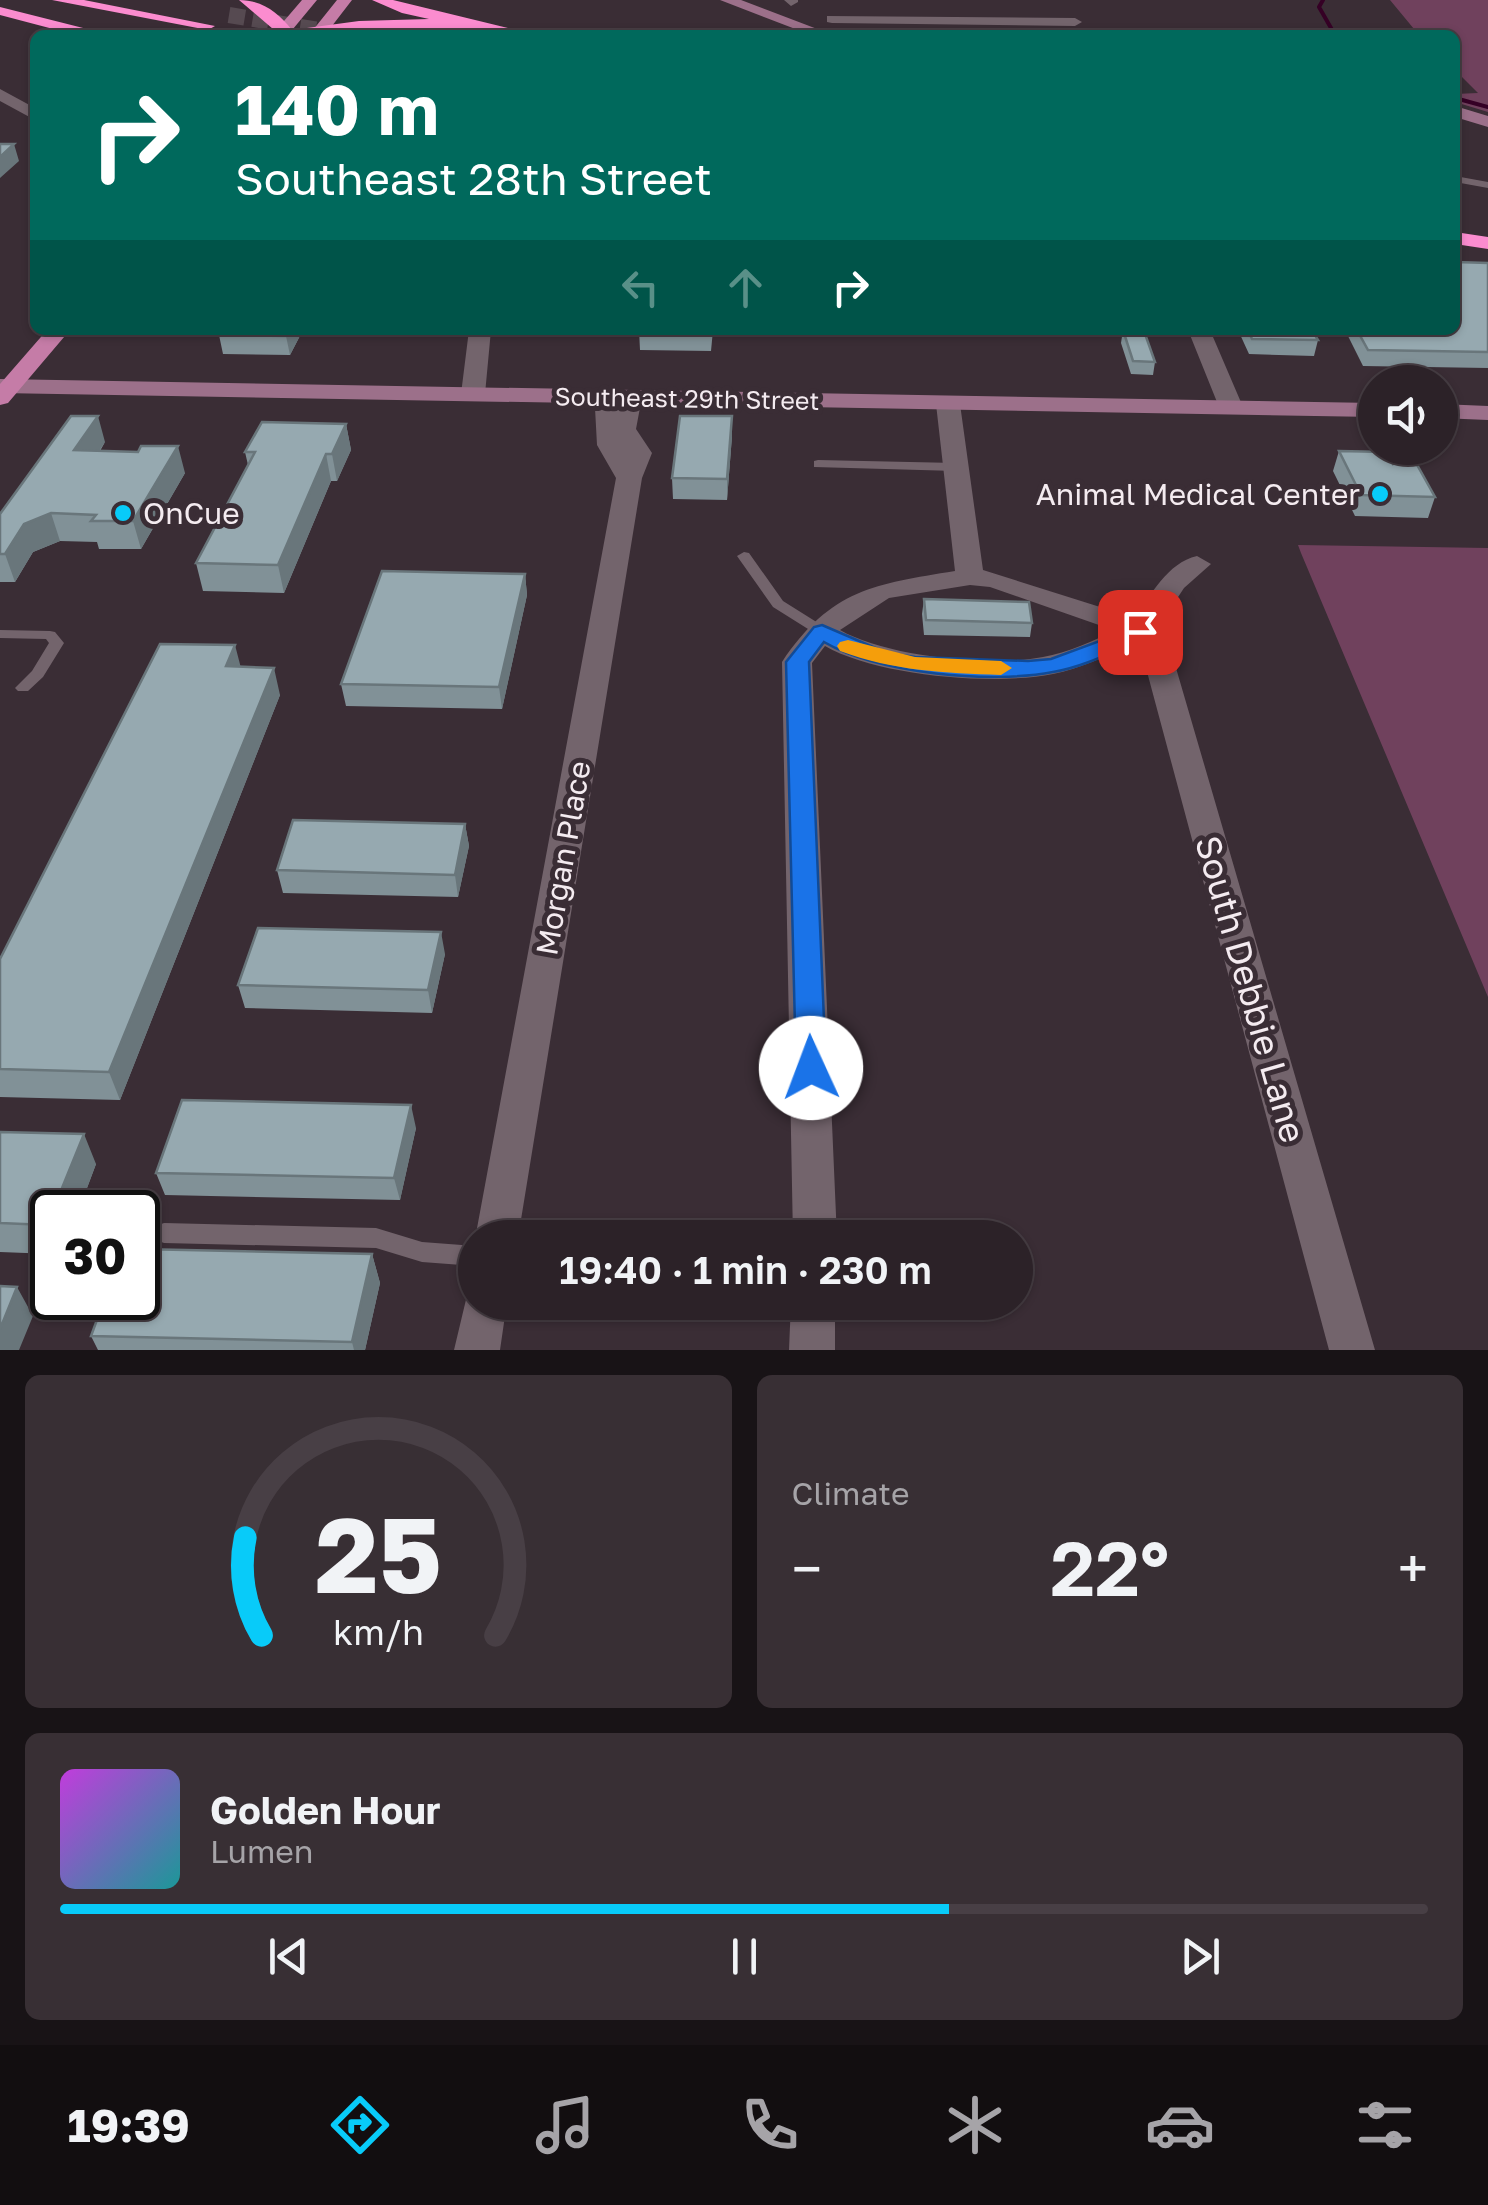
<!DOCTYPE html>
<html lang="en">
<head>
<meta charset="utf-8">
<style>
	:root { --surface:#2c2228; --page:#382f34; --text:#f1f3f6; --muted:#a6a4a8; --line:#483f45; --accent:#08cbf9 }
	body { margin:0; font-family:"Golos Text",sans-serif; background:var(--page); color:var(--text); height:100vh; display:flex; flex-direction:column; font-size:38px; white-space:nowrap }
	* { box-sizing:border-box; margin:0 }
	p { font-size:32px; color:var(--muted) }
	.icon { flex:none; width:55px; height:55px; fill:none; stroke:currentColor; stroke-width:2; stroke-linecap:round; stroke-linejoin:round }
	.map { position:relative; height:1350px; overflow:hidden }
	.side { display:flex; flex-direction:column; gap:25px; padding:25px; background:#181316; flex:1 }
	.side>* { flex:none }
	.hud { position:absolute; left:30px; top:30px; width:1430px; height:305px; border-radius:15px; box-shadow:0 2px 8px #0004,0 0 0 2px var(--line); background:#00695c; color:#fff; overflow:hidden }
	.fabs { position:absolute; left:1358px; top:365px; display:grid; gap:20px }
	.fabs a { display:grid; place-items:center; width:100px; height:100px; border-radius:50%; background:var(--surface); box-shadow:0 2px 8px #0004,0 0 0 2px var(--line); font-size:50px }
	.speed { position:absolute; left:30px; top:1190px; display:flex; gap:20px; font-size:50px; font-weight:700; text-align:center }
	.speed>* { display:grid; place-content:center; width:130px; height:130px; border-radius:50%; background:var(--surface); box-shadow:0 2px 8px #0004,0 0 0 2px var(--line); line-height:1 }
	.speed .limit { border:5px solid #111; border-radius:15px; background:#fff; color:#111 }
	.pin { position:absolute; display:grid; place-items:center; width:85px; height:85px; color:#fff; margin:-42px; border-radius:20px; box-shadow:0 5px 15px #0006 }
	.me { position:absolute; width:110px; margin:-55px; rotate:358deg; stroke-linejoin:round; filter:drop-shadow(0 0 8px #0008) }
	.turn { display:flex; align-items:center; gap:35px; height:210px; padding:0 40px; font-size:45px }
	.turn .icon { width:130px; height:130px; stroke-width:2.5 }
	.turn b { display:block; font-size:70px; line-height:85px }
	.lanes { display:flex; align-items:center; height:95px; padding:0 40px; background:#0003; justify-content:center; gap:50px; direction:ltr }
	.lanes .off { opacity:.35 }
	.big { font-size:75px; font-weight:600; line-height:1.1 }
	.side .card { flex:1; display:flex; flex-direction:column; justify-content:center; gap:15px; min-width:0; padding:0 35px; border-radius:15px; background:var(--page) }
	.side .dial { align-items:center; gap:0 }
	.dial svg { height:260px; overflow:visible; fill:none; stroke:var(--line); stroke-width:7; stroke-linecap:round; text-anchor:middle }
	.dial text { fill:var(--text); stroke:none }
	.song { display:flex; align-items:center; gap:30px }
	.cover { width:120px; height:120px; border-radius:15px; background:linear-gradient(135deg,hsl(290 70% 55%),hsl(180 70% 35%)) }
	.played { height:10px; border-radius:5px; background:linear-gradient(90deg,var(--accent) 65%,var(--line) 65%) }
	.keys { display:flex; justify-content:space-around; direction:ltr }
	.heat { display:flex; justify-content:space-between; align-items:center; font-size:55px; direction:ltr }
	.side .tiles { flex:1; display:grid; gap:25px; grid-template-columns:1fr 1fr }
	.card:last-child { grid-column:span 2 }
	.trip { position:absolute; left:458px; top:1220px; width:575px; height:100px; border-radius:50px; background:var(--surface); box-shadow:0 2px 8px #0004,0 0 0 2px var(--line); font-weight:600; line-height:100px; text-align:center }
	.dock { display:flex; height:160px; justify-content:space-around; align-items:center; background:#120e10; color:var(--muted) }
	.dock .icon { width:70px; height:70px }
	.dock .on { color:var(--accent) }
	.dock b { font-size:45px; color:var(--text) }
	.map>svg:first-child { display:block }
</style>
</head>
<body>
<div class="map">
<svg width="1488" height="1350" viewBox="0 0 1488 1350">
	<rect width="100%" height="100%" fill="#3a2d35"/>
	<path fill="#70415d" d="M 1390,0 L 1488,0 L 1488,112 L 1455,102 L 1455,94 L 1478,93 L 1455,70 L 1455,35 L 1419,35 Z
		M 1298,545 L 1488,548 L 1488,997 L 1301,553 Z"/>
	<g fill="none" stroke-linecap="round" stroke-linejoin="round">
		<path stroke="#350025" stroke-width="4" d="M 1323,0 L 1319,7 L 1335,35
			M 1455,98 L 1488,107"/>
		<path stroke="#564a51" stroke-width="16" stroke-dasharray="16 8" stroke-linecap="butt" d="M 229,15 L 349,35"/>
		<path fill="#73646c" fill-rule="evenodd" d="M 1455,176 L 1488,182 L 1488,188 L 1455,182 Z
			M 818,460 L 956,463 L 962,467 L 956,471 L 814,467 L 814,461 Z
			M 744,552 L 749,553 L 783,601 L 826,628 L 828,631 L 826,634 L 816,634 L 773,607 L 737,556 Z
			M 0,630 L 50,631 L 55,632 L 64,643 L 43,677 L 28,691 L 18,691 L 15,688 L 32,671 L 49,643 L 46,639 L 0,638 Z
			M 164,1223 L 376,1228 L 422,1242 L 475,1246 L 475,1266 L 422,1262 L 376,1248 L 164,1243 L 156,1240 L 153,1233 L 156,1226 Z"/>
		<path fill="#73646c" fill-rule="evenodd" d="M 784,0 L 798,0 L 798,2 L 791,6 Z
			M 827,16 L 1075,18 L 1082,22 L 1075,26 L 832,23 L 827,22 Z
			M 0,89 L 35,108 L 35,120 L 0,101 Z
			M 469,330 L 491,330 L 485,394 L 473,401 L 461,394 Z
			M 1188,330 L 1210,330 L 1243,407 L 1239,412 L 1223,412 L 1219,407 Z
			M 630,390 L 642,397 L 636,429 L 652,453 L 642,478 L 518,1238 L 475,1239 L 616,478 L 597,445 L 595,408 L 607,401 L 617,405 L 622,392 Z
			M 948,397 L 960,404 L 983,570 L 1135,618 C 1151,595 1167,563 1197,556 L 1211,564 L 1184,588 L 1155,632 L 1176,668 L 1375,1350 L 1329,1350 L 1146,668 L 1133,645 C 1107,655 1080,669 1053,674 C 994,686 877,676 825,646 L 812,663 L 837,1238 L 793,1238 L 782,662 C 831,589 875,584 955,571 L 936,404 ZM 970,585 L 990,587 L 1116,631 C 1093,640 1068,653 1043,657 C 991,667 887,657 840,630 L 889,598 Z
			M 475,1285 L 475,1302 L 507,1302 L 500,1350 L 454,1350 L 469,1287 Z
			M 791,1302 L 835,1302 L 835,1350 L 789,1350 Z"/>
		<path fill="#9c708a" fill-rule="evenodd" d="M 720,0 L 741,0 L 833,35 L 811,35 Z
			M 1455,106 L 1488,116 L 1488,127 L 1455,117 Z
			M 0,379 L 1375,403 L 1375,417 L 0,393 Z
			M 1440,404 L 1488,406 L 1488,420 L 1440,418 Z"/>
		<path fill="#c57ca7" fill-rule="evenodd" d="M 302,0 L 317,0 L 288,35 L 272,35 Z
			M 337,0 L 352,0 L 325,35 L 309,35 Z
			M 47,330 L 70,330 L 8,403 L 0,405 L 0,384 Z"/>
		<path fill="#fb8ccf" fill-rule="evenodd" d="M 52,0 L 84,0 L 215,26 L 208,30 Z
			M 239,0 C 262,0 278,12 292,30 L 359,21 L 429,19 L 402,13 L 372,0 L 393,0 L 537,35 L 406,28 L 280,35 Z
			M 0,7 L 99,32 L 102,35 L 76,35 L 0,15 Z
			M 1455,232 L 1488,237 L 1488,249 L 1455,244 Z"/>
	</g>
	<path fill="#819197" d="M 1488,263 L 1488,368 L 1363,366 L 1345,330 L 1455,330 Z
		M 303,330 L 290,355 L 223,354 L 219,335 Z
		M 639,330 L 713,330 L 711,351 L 640,350 Z
		M 730,330 L 771,330 L 771,337 L 730,335 Z
		M 1123,330 L 1155,362 L 1153,375 L 1131,374 L 1121,343 Z
		M 1238,330 L 1312,330 L 1318,340 L 1314,356 L 1249,354 Z
		M 346,424 L 351,450 L 337,481 L 331,481 L 284,593 L 203,591 L 196,563 L 248,465 L 245,452 Z
		M 732,436 L 727,500 L 673,499 L 672,478 Z
		M 105,442 L 100,451 L 185,473 L 141,549 L 99,549 L 97,542 L 60,541 L 33,552 L 15,582 L 0,582 L 0,514 Z
		M 1339,451 L 1393,464 L 1435,497 L 1428,518 L 1355,516 L 1333,471 Z
		M 525,574 L 527,595 L 502,709 L 346,706 L 341,684 Z
		M 924,599 L 1032,623 L 1030,637 L 924,635 L 922,614 Z
		M 240,666 L 280,695 L 120,1100 L 0,1097 L 0,959 Z
		M 465,824 L 469,846 L 458,897 L 283,893 L 277,870 Z
		M 445,954 L 432,1013 L 245,1008 L 238,985 Z
		M 416,1128 L 400,1200 L 165,1195 L 156,1173 Z
		M 0,1132 L 96,1164 L 78,1212 L 52,1212 L 52,1254 L 0,1252 Z
		M 372,1254 L 380,1283 L 365,1350 L 98,1350 L 91,1336 Z"/>
	<path fill="#69767b" d="M 14,144 L 19,161 L 0,178 L 0,157 Z
		M 289,330 L 303,330 L 290,355 L 286,336 Z
		M 98,416 L 105,442 L 82,477 L 74,450 Z
		M 732,416 L 732,436 L 727,500 L 727,479 Z
		M 346,424 L 351,450 L 337,481 L 332,454 Z
		M 178,446 L 185,473 L 141,549 L 133,521 Z
		M 326,454 L 331,481 L 284,593 L 278,565 Z
		M 51,513 L 60,541 L 33,552 L 15,582 L 5,554 L 24,524 Z
		M 525,574 L 527,595 L 502,709 L 499,687 Z
		M 235,645 L 242,672 L 226,666 Z
		M 274,668 L 280,695 L 120,1100 L 109,1072 Z
		M 465,824 L 469,846 L 458,897 L 455,875 Z
		M 441,932 L 445,954 L 432,1013 L 428,990 Z
		M 411,1105 L 416,1128 L 400,1200 L 394,1178 Z
		M 84,1134 L 96,1164 L 78,1212 L 52,1212 L 52,1235 L 47,1225 Z
		M 372,1254 L 380,1283 L 365,1350 L 354,1350 L 352,1342 Z
		M 17,1287 L 33,1316 L 19,1350 L 0,1350 L 0,1329 Z"/>
	<path fill="#96a9b0" stroke="#69767b" stroke-width="2.5" d="M 0,144 L 14,144 L 0,157 Z
		M 1455,262 L 1488,263 L 1488,352 L 1368,350 L 1357,330 L 1455,330 Z
		M 222,330 L 289,330 L 286,336 L 219,335 Z
		M 639,330 L 711,330 L 710,332 Z
		M 1123,330 L 1144,331 L 1155,362 L 1133,361 Z
		M 1248,330 L 1312,330 L 1318,340 L 1252,339 Z
		M 71,416 L 98,416 L 74,450 L 138,452 L 141,446 L 178,446 L 133,521 L 91,521 L 96,515 L 51,513 L 24,524 L 5,554 L 0,554 L 0,514 Z
		M 680,416 L 732,416 L 727,479 L 672,478 Z
		M 262,422 L 346,424 L 332,454 L 326,454 L 278,565 L 196,563 L 255,452 L 245,452 Z
		M 1339,451 L 1386,452 L 1393,464 L 1411,454 L 1435,497 L 1361,495 Z
		M 382,571 L 525,574 L 499,687 L 341,684 Z
		M 924,599 L 1029,602 L 1032,623 L 926,620 Z
		M 160,644 L 235,645 L 226,666 L 274,668 L 109,1072 L 0,1069 L 0,959 Z
		M 293,820 L 465,824 L 455,875 L 277,870 Z
		M 258,928 L 441,932 L 428,990 L 238,985 Z
		M 182,1100 L 411,1105 L 394,1178 L 156,1173 Z
		M 0,1132 L 84,1134 L 47,1225 L 0,1223 Z
		M 138,1249 L 372,1254 L 352,1342 L 91,1336 L 105,1298 L 138,1298 Z
		M 0,1286 L 17,1287 L 0,1329 Z"/>
	<path fill="#1a73e8" stroke="#114b97" stroke-width="2.5" d="M 822,625 L 887,653 L 915,657 L 1028,661 L 1051,659 L 1140,626 L 1151,632 L 1148,637 C 1118,649 1085,667 1053,672 C 991,684 879,674 824,642 L 809,662 L 826,1068 L 821,1076 L 811,1080 L 801,1076 L 796,1068 L 786,662 L 814,627 Z"/>
	<path fill="#f59e0b" d="M 848,640 L 915,657 L 1001,661 L 1012,668 L 1001,675 C 944,673 894,671 840,651 L 837,646 L 840,642 Z"/>
	<g fill="#08cbf9" stroke="#3a2d35" stroke-width="4">
		<circle cx="1380" cy="494" r="10"/>
		<circle cx="123" cy="513" r="10"/>
	</g>
	<g text-anchor="middle" dominant-baseline="central" stroke-width="10" stroke-linejoin="round" paint-order="stroke">
		<g font-size="25" fill="#f4ebf0" stroke="#3a2d35">
			<text transform="translate(687 398) rotate(1)">Southeast 29th Street</text>
		</g>
		<g font-size="30" fill="#f4ebf0" stroke="#3a2d35" text-anchor="end">
			<text x="1360" y="494">Animal Medical Center</text>
			<text x="143" y="513" text-anchor="start">OnCue</text>
		</g>
		<g font-size="30" fill="#f4ebf0" stroke="#3a2d35">
			<text transform="translate(563 858) rotate(-80)">Morgan Place</text>
		</g>
		<g font-size="35" fill="#f4ebf0" stroke="#3a2d35">
			<text transform="translate(1251 989) rotate(74)">South Debbie Lane</text>
		</g>
	</g>
</svg>
<div class="fabs">
<a><svg class="icon" aria-label="sound" viewBox="0 0 24 24"><path d="M4 9h4l5-4v14l-5-4H4zM17 9q2 3 0 6"/></svg></a>
</div>
<div class="speed"><div class="limit">30</div></div>
<div class="pin" style="left:1140px;top:632px;background:#d93025"><svg class="icon" aria-label="arrive" viewBox="0 0 24 24"><path d="M6 21V4h12l-3 4 3 4H6"/></svg></div>
<svg class="me" style="left:811px;top:1068px" viewBox="-20 -20 40 40"><circle r="19" fill="#fff"/><path d="M0-13L10 11 0 6-10 11z" fill="#1a73e8"/></svg>
<div class="trip">19:40 · 1 min · 230 m</div>
<div class="hud">
<div class="turn"><svg class="icon" aria-label="right" viewBox="0 0 24 24"><path d="M7 20v-9h11M14 6l5 5-5 5"/></svg><div><b>140 m</b>Southeast 28th Street</div></div>
<div class="lanes"><svg class="icon off" aria-label="left" viewBox="0 0 24 24"><path d="M17 20v-9H6M10 6l-5 5 5 5"/></svg><svg class="icon off" aria-label="ahead" viewBox="0 0 24 24"><path d="M12 20V5M6 11l6-6 6 6"/></svg><svg class="icon" aria-label="right" viewBox="0 0 24 24"><path d="M7 20v-9h11M14 6l5 5-5 5"/></svg></div>
</div>
</div>
<section class="side">
<div class="tiles">
<div class="card dial"><svg viewBox="0 0 100 80">
<path d="M14 69A42 42 0 1 1 86 69"/>
<path d="M14 69A42 42 0 0 1 9 39" stroke="#08cbf9"/>
<text x="50" y="56" font-size="32" font-weight="700">25</text>
<text x="50" y="72" font-size="11">km/h</text>
</svg></div>
<div class="card"><p>Climate</p>
<div class="heat"><a>−</a><b class="big">22°</b><a>+</a></div>
</div>
<div class="card">
<div class="song"><i class="cover"></i><div><b>Golden Hour</b><p>Lumen</p></div></div>
<div class="played"></div>
<div class="keys"><svg class="icon" aria-label="previous" viewBox="0 0 24 24"><path d="M18 5L8 12l10 7zM5 5v14"/></svg><svg class="icon" aria-label="pause" viewBox="0 0 24 24"><path d="M8 5v14M16 5v14"/></svg><svg class="icon" aria-label="next" viewBox="0 0 24 24"><path d="M6 5l10 7-10 7zM19 5v14"/></svg></div>
</div>
</div>
</section>
<nav class="dock">
<b>19:39</b>
<svg class="icon on" aria-label="directions" viewBox="0 0 24 24"><path d="M12 3l9 9-9 9-9-9zM9 14v-3h6M13 9l2 2-2 2"/></svg>
<svg class="icon" aria-label="music" viewBox="0 0 24 24"><path d="M9 18V5l10-2v13"/><circle cx="6" cy="18" r="3"/><circle cx="16" cy="16" r="3"/></svg>
<svg class="icon" aria-label="phone" viewBox="0 0 24 24"><path d="M5 4h4l2 5-3 2q2 4 5 5l2-3 5 2v4C11 20 4 13 5 4z"/></svg>
<svg class="icon" aria-label="climate" viewBox="0 0 24 24"><path d="M12 3v18M4 7l16 10M4 17L20 7"/></svg>
<svg class="icon" aria-label="car" viewBox="0 0 24 24"><path d="M5 17H2v-5l4-1 3-4h7l3 4 3 1v5h-3M9 17h6M6 11h13"/><circle cx="7" cy="17" r="2"/><circle cx="17" cy="17" r="2"/></svg>
<svg class="icon" aria-label="filters" viewBox="0 0 24 24"><path d="M4 7h16M4 17h16"/><circle cx="9" cy="7" r="2"/><circle cx="15" cy="17" r="2"/></svg>
</nav>
</body>
</html>
